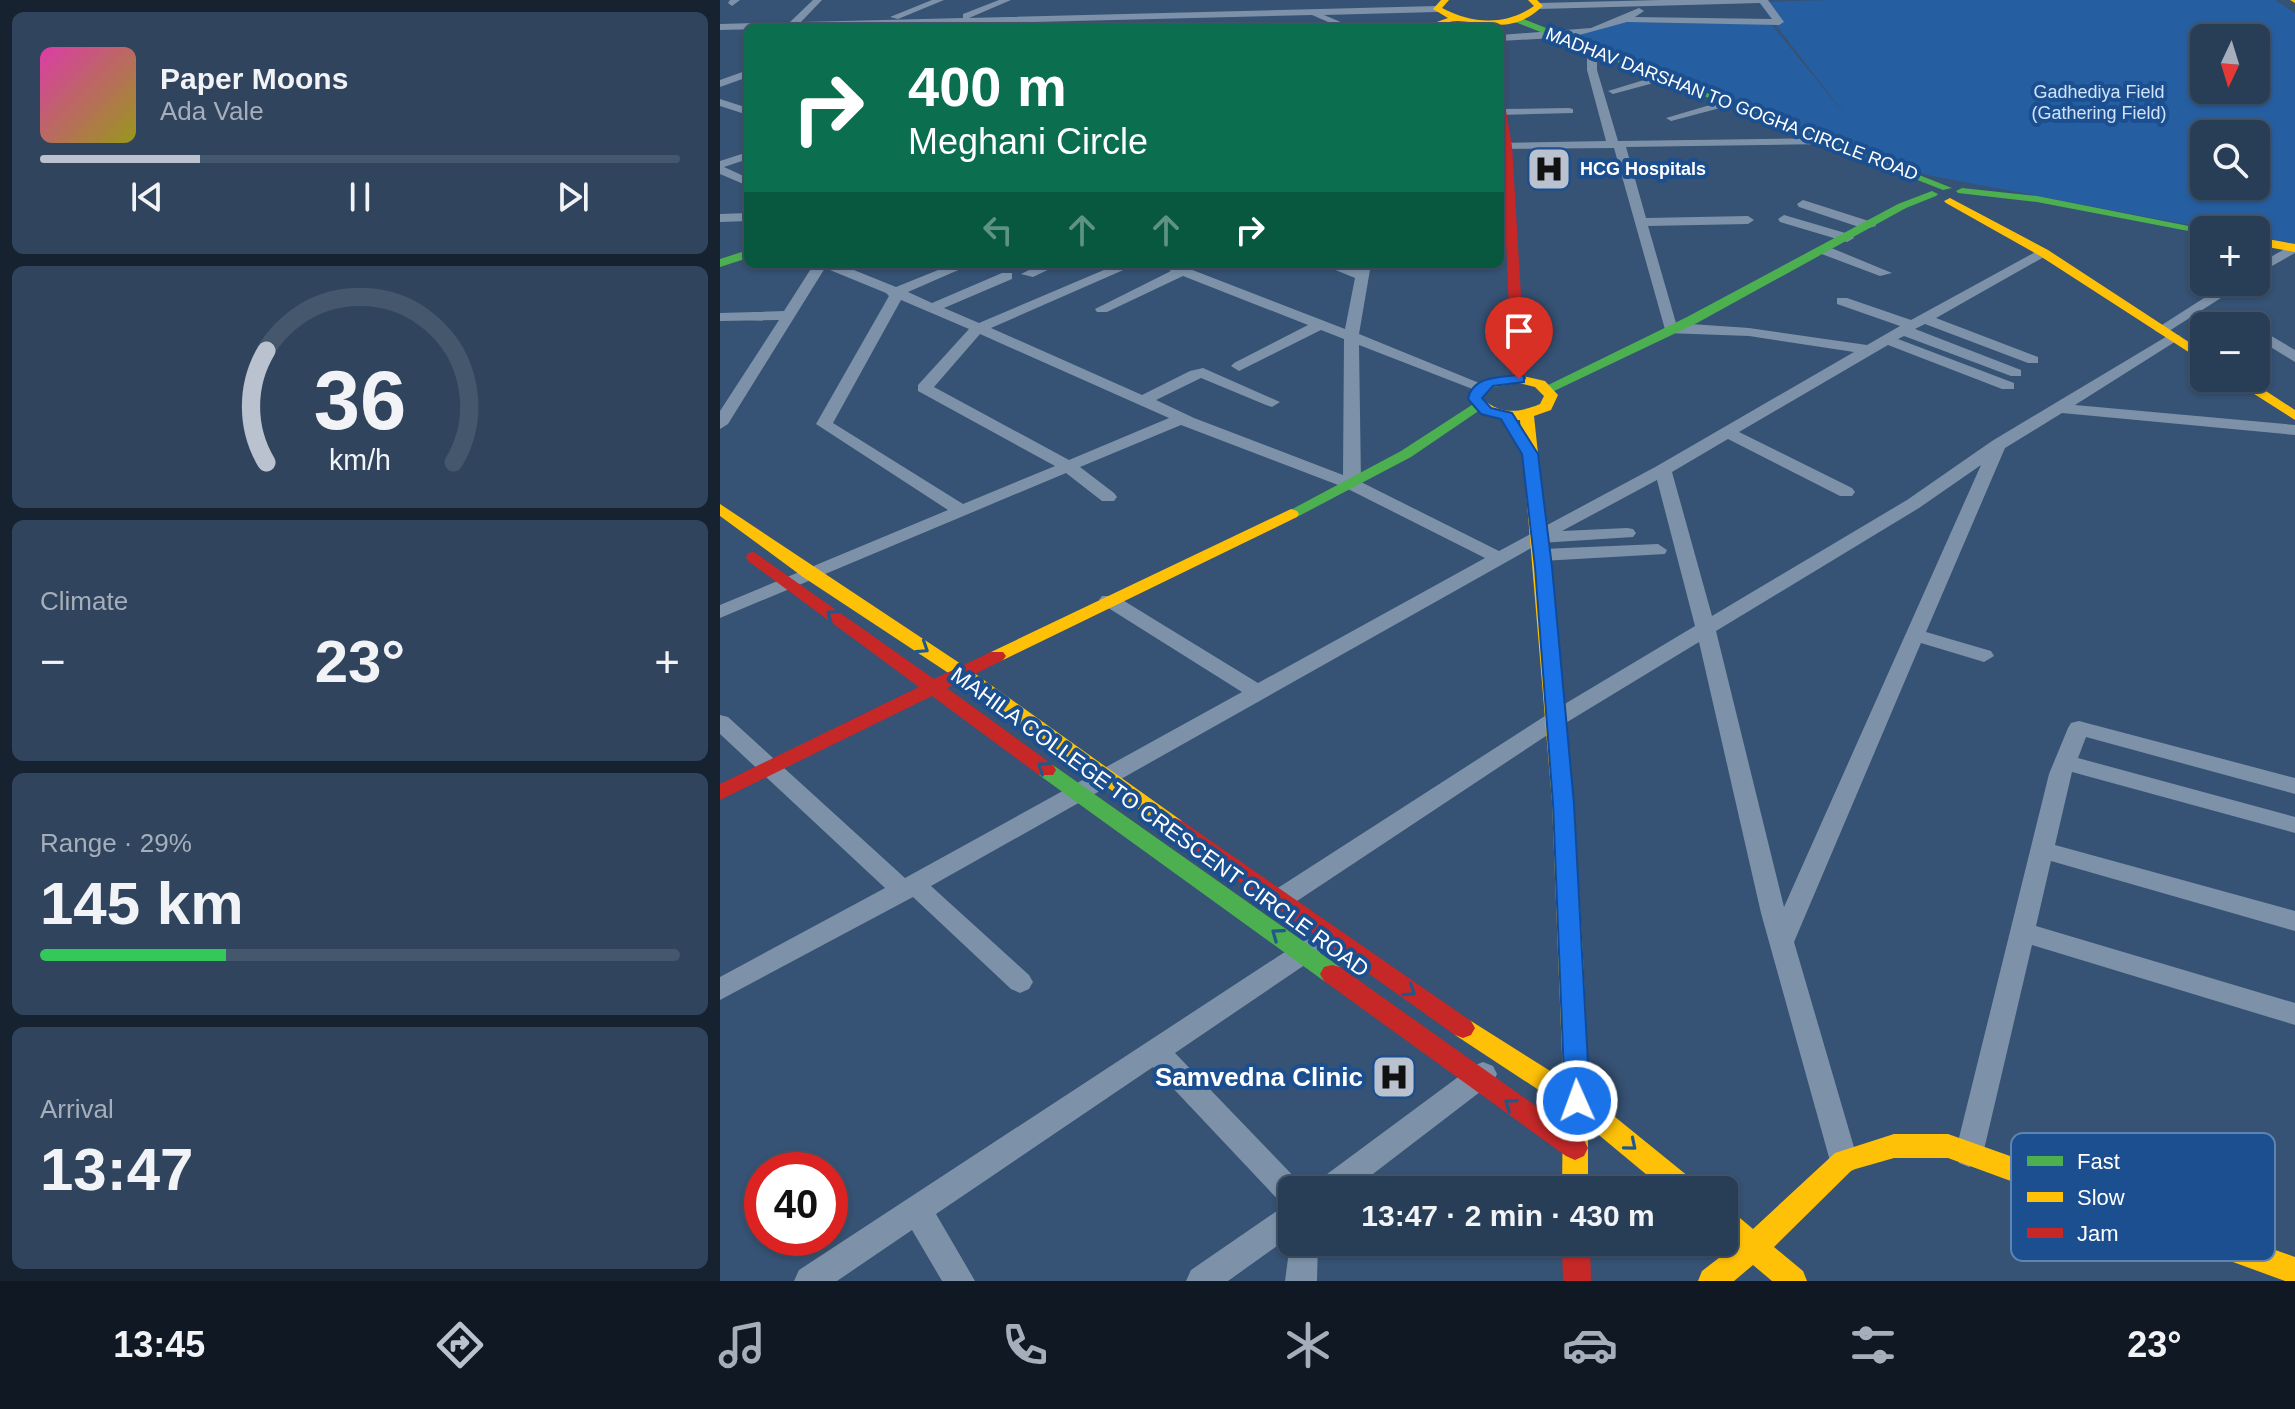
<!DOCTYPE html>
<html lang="en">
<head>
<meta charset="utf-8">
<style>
	:root { --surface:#283e57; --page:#30455d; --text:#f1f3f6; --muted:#a5aeba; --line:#44576d; --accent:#b9c2ce }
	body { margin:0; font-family:Helvetica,sans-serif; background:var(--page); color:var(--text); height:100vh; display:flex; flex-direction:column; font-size:30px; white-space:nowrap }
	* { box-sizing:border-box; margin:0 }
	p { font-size:26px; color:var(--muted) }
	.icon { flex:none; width:44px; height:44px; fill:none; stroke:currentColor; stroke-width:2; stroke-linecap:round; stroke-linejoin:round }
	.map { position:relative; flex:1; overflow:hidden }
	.drawer { display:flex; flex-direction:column; gap:12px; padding:12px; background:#162230; width:720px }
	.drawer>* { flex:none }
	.top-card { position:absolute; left:24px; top:24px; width:760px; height:244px; border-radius:12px; box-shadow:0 2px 6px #0004,0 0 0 2px var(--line); background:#0b6e4f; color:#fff; overflow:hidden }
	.needle { width:52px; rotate:184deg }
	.buttons { position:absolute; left:1470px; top:24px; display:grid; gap:16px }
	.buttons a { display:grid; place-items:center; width:80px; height:80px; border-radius:12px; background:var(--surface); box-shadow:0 2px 6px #0004,0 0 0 2px var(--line); font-size:40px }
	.speed { position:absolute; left:24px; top:1152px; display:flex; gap:16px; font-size:40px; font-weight:700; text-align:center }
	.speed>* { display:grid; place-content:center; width:104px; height:104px; border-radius:50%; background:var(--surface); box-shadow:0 2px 6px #0004,0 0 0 2px var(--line); line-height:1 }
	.speed .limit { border:12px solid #d22; background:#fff; color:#111 }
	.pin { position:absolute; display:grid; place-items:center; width:68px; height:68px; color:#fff; margin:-82px -34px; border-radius:50% 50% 50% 0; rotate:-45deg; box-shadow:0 0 8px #0007 }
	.pin .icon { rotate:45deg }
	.me { position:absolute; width:88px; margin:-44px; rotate:358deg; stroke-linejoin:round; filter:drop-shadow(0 0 6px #0008) }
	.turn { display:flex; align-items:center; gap:28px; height:168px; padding:0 32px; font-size:36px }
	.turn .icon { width:104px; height:104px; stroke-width:2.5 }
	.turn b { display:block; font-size:56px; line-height:68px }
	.lanes { display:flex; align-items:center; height:76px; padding:0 32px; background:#0003; justify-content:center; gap:40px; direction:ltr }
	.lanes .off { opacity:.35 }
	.big { font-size:60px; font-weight:700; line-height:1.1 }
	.drawer .widget { flex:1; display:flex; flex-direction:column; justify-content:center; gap:12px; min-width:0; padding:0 28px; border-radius:12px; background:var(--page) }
	.drawer .dial { align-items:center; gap:0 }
	.dial svg { height:208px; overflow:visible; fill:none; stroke:var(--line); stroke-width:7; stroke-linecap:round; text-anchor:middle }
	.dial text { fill:var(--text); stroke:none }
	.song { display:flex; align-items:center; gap:24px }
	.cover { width:96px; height:96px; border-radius:12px; background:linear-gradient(135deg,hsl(320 70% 55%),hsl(60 70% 35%)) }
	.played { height:8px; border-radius:4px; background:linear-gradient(90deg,var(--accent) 25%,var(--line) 25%) }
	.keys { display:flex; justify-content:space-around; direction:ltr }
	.heat { display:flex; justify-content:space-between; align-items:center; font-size:44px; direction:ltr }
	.charge { height:12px; border-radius:6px; background:linear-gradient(90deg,#34c759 29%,var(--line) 0) }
	.trip { position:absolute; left:558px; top:1176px; width:460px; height:80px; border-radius:12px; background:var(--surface); box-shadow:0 2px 6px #0004,0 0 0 2px var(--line); font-weight:700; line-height:80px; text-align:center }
	.tabs { display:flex; height:128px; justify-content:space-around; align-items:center; background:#101923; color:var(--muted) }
	.tabs .icon { width:56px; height:56px }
	.tabs .selected { color:var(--accent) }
	.tabs b { font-size:36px; color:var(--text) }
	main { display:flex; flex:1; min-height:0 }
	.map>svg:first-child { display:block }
</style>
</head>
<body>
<main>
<section class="drawer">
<div class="widget">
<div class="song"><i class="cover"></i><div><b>Paper Moons</b><p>Ada Vale</p></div></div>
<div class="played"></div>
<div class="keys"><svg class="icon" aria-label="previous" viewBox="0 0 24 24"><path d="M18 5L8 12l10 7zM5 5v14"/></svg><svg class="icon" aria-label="pause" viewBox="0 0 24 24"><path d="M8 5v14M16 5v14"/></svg><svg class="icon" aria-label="next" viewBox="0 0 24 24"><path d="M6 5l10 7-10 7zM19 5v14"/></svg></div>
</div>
<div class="widget dial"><svg viewBox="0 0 100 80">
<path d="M14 69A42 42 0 1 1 86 69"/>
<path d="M14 69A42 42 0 0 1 14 26" stroke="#b9c2ce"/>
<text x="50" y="56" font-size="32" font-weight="700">36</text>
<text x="50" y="72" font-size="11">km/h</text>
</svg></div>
<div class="widget"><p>Climate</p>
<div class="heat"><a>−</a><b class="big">23°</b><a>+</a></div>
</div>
<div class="widget"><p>Range · 29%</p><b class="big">145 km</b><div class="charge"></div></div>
<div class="widget"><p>Arrival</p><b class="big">13:47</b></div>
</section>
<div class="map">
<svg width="1575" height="1281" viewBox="0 0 1575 1281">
	<rect width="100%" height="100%" fill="#365274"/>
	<path fill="#265fa1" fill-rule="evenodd" d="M 1111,0 L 1555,0 L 1575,13 L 1575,245 L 1536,238 L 1536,230 L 1496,230 L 1207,175 L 1099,132 L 1112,126 L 1093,133 L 849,36 L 907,22 L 1050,23 L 1130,121 L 1038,2 ZM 1484,38 L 1536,38 L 1536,90 L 1484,90 ZM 1484,134 L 1536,134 L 1536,186 L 1484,186 Z"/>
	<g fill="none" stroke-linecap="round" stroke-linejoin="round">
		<path fill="#7d92a8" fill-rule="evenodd" d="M 10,0 L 20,0 L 12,6 L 8,3 Z
			M 93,0 L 102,0 L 81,22 L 243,18 L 243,14 L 279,0 L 291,0 L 249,18 L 717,6 L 722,9 L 717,12 L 604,15 L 635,28 L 622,28 L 592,15 L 0,30 L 0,24 L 70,22 Z
			M 212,0 L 224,0 L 178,19 L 170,17 Z
			M 941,0 L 1048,0 L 1064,22 L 1059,25 L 907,22 L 852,37 L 780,41 L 780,35 L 871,28 L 919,8 L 924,11 L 915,17 L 1052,19 L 1040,3 L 819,9 L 814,6 L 819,3 Z
			M 872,46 L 877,49 L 877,70 L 898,141 L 1106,138 L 1112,141 L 1106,144 L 906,147 L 926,218 L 1028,216 L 1034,220 L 1028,224 L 928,226 L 956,323 L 1029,328 L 1147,345 L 1180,326 L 1117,304 L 1117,298 L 1127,298 L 1191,320 L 1319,250 L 1331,253 L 1216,318 L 1318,357 L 1318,363 L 1308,363 L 1205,324 L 1195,329 L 1301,370 L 1301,376 L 1291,376 L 1184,336 L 1178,339 L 1294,383 L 1294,389 L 1282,389 L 1168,345 L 1019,432 L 1132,488 L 1135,492 L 1132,496 L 1120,496 L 1008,439 L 952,472 L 992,616 L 1187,500 L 1272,441 L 1449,335 L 1459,335 L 1461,338 L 1355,405 L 1575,425 L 1575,435 L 1342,413 L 1285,448 L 1206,632 L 1271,651 L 1274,656 L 1264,662 L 1201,643 L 1074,942 L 1138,1161 L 1134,1170 L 1124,1174 L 1114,1170 L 1110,1161 L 1041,913 L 979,642 L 844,724 L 568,907 L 559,909 L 550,907 L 547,900 L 550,893 L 828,714 L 975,626 L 937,480 L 842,531 L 907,528 L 913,529 L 916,533 L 913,537 L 820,543 L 211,886 L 309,975 L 313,982 L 309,989 L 300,993 L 291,989 L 193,897 L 0,1000 L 0,977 L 165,888 L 0,734 L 0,715 L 8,717 L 185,878 L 522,692 L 382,604 L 379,600 L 382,596 L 396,596 L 538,683 L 765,558 L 626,488 L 461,425 L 360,467 L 394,493 L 397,497 L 394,501 L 382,501 L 346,473 L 0,618 L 0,605 L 228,510 L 96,424 L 169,296 L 166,293 L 105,268 L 8,424 L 0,429 L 0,411 L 59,320 L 0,321 L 0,313 L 64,311 L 94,264 L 119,264 L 176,287 L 233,264 L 252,264 L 188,292 L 212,303 L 282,273 L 292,273 L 292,279 L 224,308 L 259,323 L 398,264 L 417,264 L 271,328 L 422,395 L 470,371 L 483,368 L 560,402 L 552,407 L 546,405 L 481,378 L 436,400 L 474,418 L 623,475 L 624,339 L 601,330 L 519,371 L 511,366 L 514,363 L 588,325 L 463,276 L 387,312 L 377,312 L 375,309 L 451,271 L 438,264 L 457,264 L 625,329 L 635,278 L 601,264 L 621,264 L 636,269 L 637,264 L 651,264 L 639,334 L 769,387 L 767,390 L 755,390 L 639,345 L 641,482 L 779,551 L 937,466 L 1134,352 L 1029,336 L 946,333 L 894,148 L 780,149 L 780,143 L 886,141 L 867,70 L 867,49 ZM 181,300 L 249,329 L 198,385 L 198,391 L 335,466 L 243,504 L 113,423 ZM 260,334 L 449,418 L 349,460 L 214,387 ZM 1261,465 L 1064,907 L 996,631 L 1199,508 Z
			M 28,70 L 28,77 L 0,87 L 0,80 Z
			M 937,76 L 941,77 L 941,81 L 893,94 L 888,91 Z
			M 0,99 L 28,108 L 28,115 L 0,106 Z
			M 1000,102 L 1004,103 L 1004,107 L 951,121 L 946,118 Z
			M 849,108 L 853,109 L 853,113 L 780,115 L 781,109 Z
			M 28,152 L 28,159 L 4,167 L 28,178 L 28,186 L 0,174 L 0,161 Z
			M 1083,200 L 1155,223 L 1156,226 L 1145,229 L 1079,207 L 1077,204 Z
			M 28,213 L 28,221 L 0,222 L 0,214 Z
			M 1064,215 L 1132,235 L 1134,238 L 1127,242 L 1060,222 L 1058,219 Z
			M 1574,244 L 1575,253 L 1536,275 L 1536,265 Z
			M 1099,247 L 1109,247 L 1172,273 L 1160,276 L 1099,253 Z
			M 321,264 L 340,264 L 313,277 L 301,274 Z
			M 1509,282 L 1526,282 L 1446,333 L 1441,334 L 1434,330 Z
			M 1514,312 L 1536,326 L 1519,326 L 1507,316 Z
			M 1536,327 L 1575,350 L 1575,362 L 1536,338 Z
			M 938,544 L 947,550 L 945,554 L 822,561 L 813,555 L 822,549 Z
			M 1359,721 L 1575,778 L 1575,794 L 1366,737 L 1358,758 L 1575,817 L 1575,833 L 1352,772 L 1335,845 L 1575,911 L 1575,931 L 1331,861 L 1316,926 L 1575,1003 L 1575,1025 L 1312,945 L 1263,1154 L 1259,1163 L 1249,1167 L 1239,1163 L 1235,1154 L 1329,774 L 1348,728 L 1351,723 Z
			M 589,939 L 598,942 L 602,949 L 598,956 L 455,1053 L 582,1185 L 585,1190 L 572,1190 L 572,1242 L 598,1242 L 597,1281 L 565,1281 L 571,1236 L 508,1281 L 466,1281 L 471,1270 L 564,1206 L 433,1067 L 216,1214 L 255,1281 L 222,1281 L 192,1230 L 117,1281 L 74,1281 L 79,1270 L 580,942 Z
			M 763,1062 L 773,1066 L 777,1074 L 773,1082 L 632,1190 L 594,1190 L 599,1180 L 753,1066 Z"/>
		<path fill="#4caf50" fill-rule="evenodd" d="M 795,18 L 801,18 L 1232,188 L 1223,190 L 795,22 Z
			M 1242,188 L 1317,196 L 1489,230 L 1484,230 L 1484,234 L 1317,202 L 1238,193 L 1236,191 Z
			M 1212,191 L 1218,194 L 1216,196 L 1186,208 L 977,323 L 832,392 L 827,393 L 820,389 L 967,317 L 1178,204 Z
			M 28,250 L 28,258 L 0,267 L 0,259 Z
			M 758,401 L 765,405 L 763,408 L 691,457 L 577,517 L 565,517 L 563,514 L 681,451 Z
			M 326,763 L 333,765 L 620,967 L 624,974 L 620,981 L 612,983 L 604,981 L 319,775 L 316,770 L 319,765 Z"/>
		<path fill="#ffc107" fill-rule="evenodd" d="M 721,0 L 729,0 L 722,8 C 752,24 786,26 814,6 L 808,0 L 817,0 L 823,6 C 792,34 773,23 738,21 C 726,21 713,28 700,28 L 728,18 L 713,9 Z
			M 1570,0 L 1575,0 L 1575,3 Z
			M 1230,198 L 1328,250 L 1484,352 L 1484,362 L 1320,256 L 1226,203 L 1224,201 Z
			M 1536,237 L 1575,244 L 1575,252 L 1536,245 Z
			M 799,375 L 825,381 L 838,395 L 831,410 L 814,416 C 838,642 864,868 868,1095 L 974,1181 L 978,1190 L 945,1190 L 868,1126 L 868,1190 L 842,1190 L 843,1106 L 735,1035 L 731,1028 L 735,1021 L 743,1018 L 751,1021 L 843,1079 L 832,802 L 800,420 C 779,422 762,416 748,399 C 753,377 780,377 799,375 ZM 799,383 L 815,387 L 824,396 L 820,404 C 799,413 779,415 762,398 L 773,387 Z
			M 1509,378 L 1526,378 L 1575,410 L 1575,420 Z
			M 0,504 L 247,668 L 462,821 L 465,826 L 462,831 L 448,831 L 233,676 L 83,577 L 0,516 Z
			M 571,509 L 577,511 L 579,514 L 577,517 L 283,660 L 277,662 L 268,656 L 271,652 Z
			M 1174,1134 L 1228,1134 L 1575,1257 L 1575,1281 L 1565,1281 L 1228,1158 L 1174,1158 L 1132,1170 L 1054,1247 L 1083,1271 L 1087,1281 L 1052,1281 L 1033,1265 L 1014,1281 L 978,1281 L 982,1271 L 1013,1247 L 1004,1239 L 1004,1209 L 1014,1213 L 1033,1229 L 1115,1153 Z"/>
		<path fill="#c62828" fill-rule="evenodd" d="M 780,102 L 785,105 L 792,146 L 806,379 L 799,383 L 792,379 Z
			M 34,552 L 214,679 L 271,652 L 283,652 L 286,656 L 283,660 L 227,688 L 333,765 L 336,770 L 333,775 L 319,775 L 212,696 L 0,800 L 0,784 L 199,687 L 28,561 L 26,557 L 28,553 Z
			M 455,818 L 462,821 L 751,1021 L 755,1028 L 751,1035 L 743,1038 L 735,1035 L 448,831 L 445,826 L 448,821 Z
			M 612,965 L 620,967 L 864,1140 L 868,1148 L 864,1156 L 855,1160 L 846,1156 L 604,981 L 600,974 L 604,967 Z
			M 842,1242 L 870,1242 L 871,1281 L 843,1281 Z"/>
	</g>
	<defs><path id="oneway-chevron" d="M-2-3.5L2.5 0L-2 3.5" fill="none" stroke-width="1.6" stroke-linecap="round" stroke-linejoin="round" transform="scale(2)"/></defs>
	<g stroke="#205989">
		<use href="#oneway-chevron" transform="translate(112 615) rotate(-143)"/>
		<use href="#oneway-chevron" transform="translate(203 648) rotate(33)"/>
		<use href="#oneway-chevron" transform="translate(323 767) rotate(-145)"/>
		<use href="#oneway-chevron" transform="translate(557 934) rotate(-144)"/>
		<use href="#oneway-chevron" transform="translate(690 991) rotate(34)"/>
		<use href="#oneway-chevron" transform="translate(790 1104) rotate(-145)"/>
		<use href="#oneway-chevron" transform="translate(911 1145) rotate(40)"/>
	</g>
	<path fill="#1a73e8" stroke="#114b97" stroke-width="2" d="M 799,375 L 804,376 L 804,382 L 773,386 L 762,398 L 771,408 L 792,413 L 818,454 L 832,567 L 854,804 L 870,1101 L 866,1109 L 857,1112 L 848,1109 L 845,1101 L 833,804 L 815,567 L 802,454 L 781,419 L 761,414 L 748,399 C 752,376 780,377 799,375 Z"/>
	<defs>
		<g id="hospital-square" transform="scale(2.3)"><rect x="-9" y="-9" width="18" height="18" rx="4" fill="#b9c2ce" stroke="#1b4f8f"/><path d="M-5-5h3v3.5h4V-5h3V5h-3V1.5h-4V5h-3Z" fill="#111"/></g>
	</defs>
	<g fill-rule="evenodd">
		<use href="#hospital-square" x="829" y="169"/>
		<use href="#hospital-square" x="674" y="1077"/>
	</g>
	<g text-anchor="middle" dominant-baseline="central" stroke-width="8" stroke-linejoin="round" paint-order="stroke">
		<g font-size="18" fill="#cfe3fa" stroke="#1b4f8f">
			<text x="1379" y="92">Gadhediya Field<tspan x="1379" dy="21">(Gathering Field)</tspan></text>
		</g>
		<g font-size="18" fill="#fff" stroke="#1b4f8f">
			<text transform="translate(1012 104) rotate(21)">MADHAV DARSHAN TO GOGHA CIRCLE ROAD</text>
		</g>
		<g font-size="18" font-weight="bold" fill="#fff" stroke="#1b4f8f" text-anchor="start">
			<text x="860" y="169">HCG Hospitals</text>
		</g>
		<g font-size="22" fill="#fff" stroke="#1b4f8f">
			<text transform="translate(440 822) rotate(36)">MAHILA COLLEGE TO CRESCENT CIRCLE ROAD</text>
		</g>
		<g font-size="26" font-weight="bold" fill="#fff" stroke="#1b4f8f" text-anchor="end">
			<text x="643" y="1077">Samvedna Clinic</text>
		</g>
	</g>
	<rect x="1291" y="1133" width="264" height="128" rx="12" fill="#1b4f8f" stroke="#5f84b1" stroke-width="2"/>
	<rect x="1307" y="1156" width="36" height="10" fill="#4caf50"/>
	<rect x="1307" y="1192" width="36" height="10" fill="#ffc107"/>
	<rect x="1307" y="1228" width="36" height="10" fill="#c62828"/>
	<g font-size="22" fill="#fff">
		<text x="1357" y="1169">Fast</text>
		<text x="1357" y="1205">Slow</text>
		<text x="1357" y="1241">Jam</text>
	</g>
</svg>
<div class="buttons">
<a><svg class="needle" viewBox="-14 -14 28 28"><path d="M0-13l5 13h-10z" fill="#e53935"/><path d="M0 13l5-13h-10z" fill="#a5aeba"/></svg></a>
<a><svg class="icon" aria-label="search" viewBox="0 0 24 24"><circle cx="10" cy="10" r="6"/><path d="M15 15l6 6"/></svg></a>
<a>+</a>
<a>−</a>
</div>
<div class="speed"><div class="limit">40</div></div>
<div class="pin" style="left:799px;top:379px;background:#d93025"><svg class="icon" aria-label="arrive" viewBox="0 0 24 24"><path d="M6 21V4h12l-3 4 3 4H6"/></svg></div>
<svg class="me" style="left:857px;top:1101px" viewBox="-20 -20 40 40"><circle r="17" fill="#1a73e8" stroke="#fff" stroke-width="3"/><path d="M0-11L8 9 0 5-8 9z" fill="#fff"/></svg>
<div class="trip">13:47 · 2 min · 430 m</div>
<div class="top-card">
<div class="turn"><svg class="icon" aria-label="right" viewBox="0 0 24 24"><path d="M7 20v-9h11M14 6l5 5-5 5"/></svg><div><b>400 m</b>Meghani Circle</div></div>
<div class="lanes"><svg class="icon off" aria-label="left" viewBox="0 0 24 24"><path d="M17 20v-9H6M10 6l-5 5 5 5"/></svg><svg class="icon off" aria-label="ahead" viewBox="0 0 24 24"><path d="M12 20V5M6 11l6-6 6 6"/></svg><svg class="icon off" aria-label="ahead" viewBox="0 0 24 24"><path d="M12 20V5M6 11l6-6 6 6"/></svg><svg class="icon" aria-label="right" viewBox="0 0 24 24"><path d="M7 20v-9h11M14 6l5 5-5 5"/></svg></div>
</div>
</div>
</main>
<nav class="tabs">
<b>13:45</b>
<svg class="icon selected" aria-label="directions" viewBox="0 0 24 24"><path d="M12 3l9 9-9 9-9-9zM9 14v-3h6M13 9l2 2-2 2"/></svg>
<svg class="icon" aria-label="music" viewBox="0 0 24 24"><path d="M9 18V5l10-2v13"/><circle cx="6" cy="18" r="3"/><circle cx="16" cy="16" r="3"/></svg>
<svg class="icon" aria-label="phone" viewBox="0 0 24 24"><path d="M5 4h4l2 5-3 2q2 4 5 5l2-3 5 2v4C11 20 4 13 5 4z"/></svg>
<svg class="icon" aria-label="climate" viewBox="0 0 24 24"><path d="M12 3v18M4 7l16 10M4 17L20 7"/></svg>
<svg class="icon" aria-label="car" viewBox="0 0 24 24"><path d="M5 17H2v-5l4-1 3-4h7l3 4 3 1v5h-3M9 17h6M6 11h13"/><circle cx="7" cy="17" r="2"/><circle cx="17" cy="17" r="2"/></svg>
<svg class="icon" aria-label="filters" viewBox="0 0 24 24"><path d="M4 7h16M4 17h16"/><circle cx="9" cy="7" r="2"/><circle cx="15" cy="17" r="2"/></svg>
<b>23°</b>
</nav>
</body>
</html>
